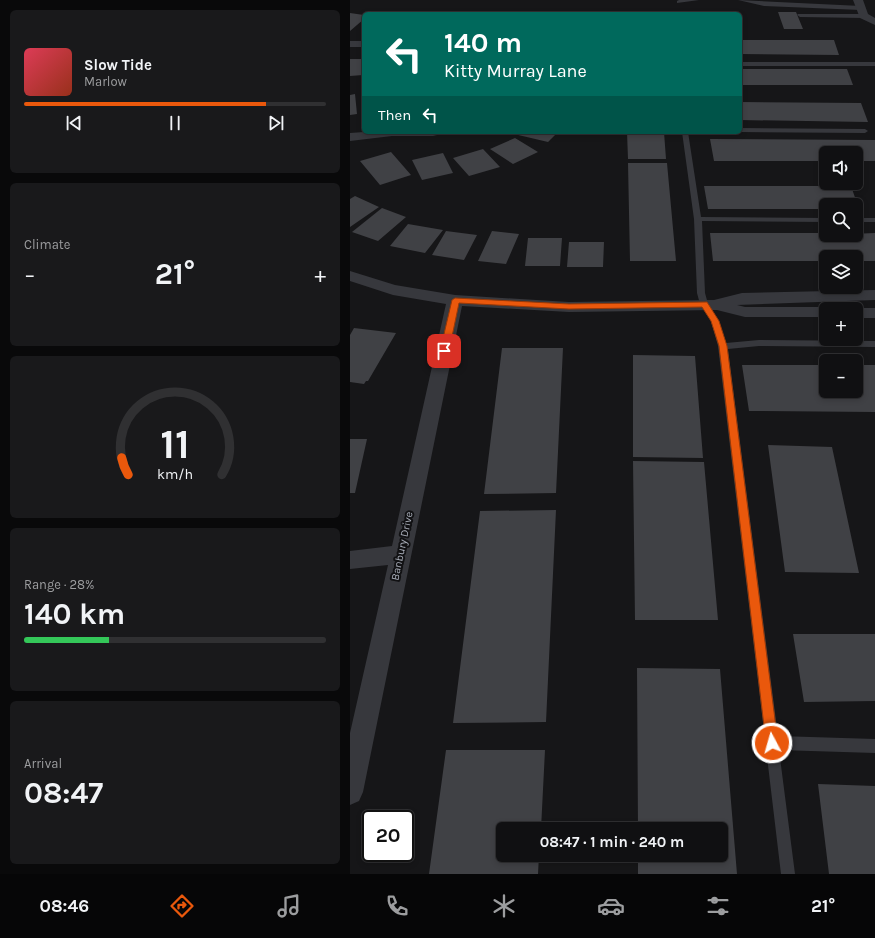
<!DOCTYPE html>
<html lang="en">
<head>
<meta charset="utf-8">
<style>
	:root { --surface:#101012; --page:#19191b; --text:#f1f3f6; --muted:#9c9d9f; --line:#303032; --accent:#ea580c }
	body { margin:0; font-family:Karla,sans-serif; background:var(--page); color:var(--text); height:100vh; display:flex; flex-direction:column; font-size:15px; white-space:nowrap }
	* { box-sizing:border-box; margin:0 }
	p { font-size:13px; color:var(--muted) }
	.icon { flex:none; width:22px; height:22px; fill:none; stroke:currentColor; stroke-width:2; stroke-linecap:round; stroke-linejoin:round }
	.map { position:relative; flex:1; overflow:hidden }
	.drawer { display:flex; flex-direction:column; gap:10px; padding:10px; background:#09090a; width:350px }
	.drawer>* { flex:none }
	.top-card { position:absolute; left:12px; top:12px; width:380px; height:122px; border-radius:6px; box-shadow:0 2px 6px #0003,0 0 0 1px var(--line); background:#00695c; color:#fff; overflow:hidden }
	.buttons { position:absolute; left:469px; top:146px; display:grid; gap:8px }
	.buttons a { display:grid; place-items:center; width:44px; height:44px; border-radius:6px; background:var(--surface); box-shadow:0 2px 6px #0003,0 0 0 1px var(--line); font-size:20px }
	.speed { position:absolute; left:12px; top:810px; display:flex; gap:8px; font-size:20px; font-weight:700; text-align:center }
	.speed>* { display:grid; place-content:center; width:52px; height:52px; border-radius:50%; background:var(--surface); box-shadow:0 2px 6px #0003,0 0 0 1px var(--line); line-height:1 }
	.speed .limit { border:2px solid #111; border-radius:6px; background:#fff; color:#111 }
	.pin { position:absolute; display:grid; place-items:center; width:34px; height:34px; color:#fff; margin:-17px; border-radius:8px; box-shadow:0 2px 6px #0006 }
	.me { position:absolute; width:44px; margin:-22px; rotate:354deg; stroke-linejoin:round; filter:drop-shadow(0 0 3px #0008) }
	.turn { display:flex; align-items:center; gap:14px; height:84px; padding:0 16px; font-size:18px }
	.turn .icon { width:52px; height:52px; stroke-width:2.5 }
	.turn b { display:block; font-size:28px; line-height:34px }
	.then { display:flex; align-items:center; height:38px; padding:0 16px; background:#0003; gap:8px; font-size:15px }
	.big { font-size:30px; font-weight:700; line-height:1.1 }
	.drawer .card { flex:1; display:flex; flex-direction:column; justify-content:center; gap:6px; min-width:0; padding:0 14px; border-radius:6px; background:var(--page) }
	.drawer .dial { align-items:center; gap:0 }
	.dial svg { height:104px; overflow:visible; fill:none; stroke:var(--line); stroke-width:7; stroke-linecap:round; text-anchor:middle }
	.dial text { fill:var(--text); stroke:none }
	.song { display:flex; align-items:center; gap:12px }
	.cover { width:48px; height:48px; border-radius:6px; background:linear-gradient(135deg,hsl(350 70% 55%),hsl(10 70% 35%)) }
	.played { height:4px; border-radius:2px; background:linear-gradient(90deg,var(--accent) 80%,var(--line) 80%) }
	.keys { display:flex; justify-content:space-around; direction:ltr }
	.heat { display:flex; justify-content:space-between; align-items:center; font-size:22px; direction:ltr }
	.charge { height:6px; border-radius:3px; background:linear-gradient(90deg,#34c759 28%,var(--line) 0) }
	.trip { position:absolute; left:146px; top:822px; width:232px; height:40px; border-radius:6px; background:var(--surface); box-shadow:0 2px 6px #0003,0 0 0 1px var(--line); font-weight:700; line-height:40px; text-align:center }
	.menu { display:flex; height:64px; justify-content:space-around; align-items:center; background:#060607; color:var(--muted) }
	.menu .icon { width:28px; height:28px }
	.menu .current { color:var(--accent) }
	.menu b { font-size:18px; color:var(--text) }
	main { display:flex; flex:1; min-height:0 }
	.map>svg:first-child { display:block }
</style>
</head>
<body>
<main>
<section class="drawer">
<div class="card">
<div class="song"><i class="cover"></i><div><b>Slow Tide</b><p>Marlow</p></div></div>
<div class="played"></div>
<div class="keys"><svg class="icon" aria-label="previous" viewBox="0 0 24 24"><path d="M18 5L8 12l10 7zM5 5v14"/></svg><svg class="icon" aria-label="pause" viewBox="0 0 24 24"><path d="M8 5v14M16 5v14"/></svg><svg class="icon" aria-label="next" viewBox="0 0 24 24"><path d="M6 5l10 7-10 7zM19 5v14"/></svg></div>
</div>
<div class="card"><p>Climate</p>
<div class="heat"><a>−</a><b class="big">21°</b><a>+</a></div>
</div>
<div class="card dial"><svg viewBox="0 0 100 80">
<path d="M14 69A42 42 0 1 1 86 69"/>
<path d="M14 69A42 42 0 0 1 9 56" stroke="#ea580c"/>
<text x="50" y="56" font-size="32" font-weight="700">11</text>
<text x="50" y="72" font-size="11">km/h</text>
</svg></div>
<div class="card"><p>Range · 28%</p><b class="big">140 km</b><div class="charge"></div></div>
<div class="card"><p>Arrival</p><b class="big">08:47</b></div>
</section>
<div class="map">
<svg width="525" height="874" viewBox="0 0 525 874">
	<rect width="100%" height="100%" fill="#161618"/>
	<path fill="#404145" d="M 130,11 L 129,14 L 104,14 L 105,12 Z
		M 428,12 L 446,12 L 453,29 L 434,29 Z
		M 0,13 L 14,15 L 14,19 L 0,31 Z
		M 390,40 L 484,40 L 489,55 L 390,54 Z
		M 0,59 L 14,59 L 13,75 L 0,76 Z
		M 390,69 L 497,69 L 503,85 L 390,85 Z
		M 5,94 L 7,114 L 0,115 L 0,95 Z
		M 390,102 L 511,103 L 518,122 L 390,120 Z
		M 166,132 L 208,132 L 198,142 L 164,134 Z
		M 277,132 L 314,132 L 316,159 L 278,159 Z
		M 165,138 L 188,152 L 163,164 L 140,149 Z
		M 360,139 L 525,140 L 525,161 L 506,161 L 506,153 L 476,153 L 476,161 L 364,161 Z
		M 133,149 L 150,167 L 119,176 L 103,158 Z
		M 41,152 L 61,175 L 30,185 L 10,161 Z
		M 93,153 L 103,173 L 72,180 L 62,160 Z
		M 278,163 L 317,163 L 326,261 L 280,261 Z
		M 354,186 L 501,186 L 509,209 L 506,209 L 506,205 L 476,205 L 476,209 L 358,209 Z
		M 5,196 L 29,207 L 0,227 L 0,199 Z
		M 32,208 L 56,217 L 28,241 L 2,232 Z
		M 58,224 L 93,230 L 75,253 L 40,246 Z
		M 96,231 L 127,235 L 114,260 L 82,255 Z
		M 142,231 L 169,234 L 156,264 L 128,261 Z
		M 360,233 L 476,233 L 476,235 L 525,233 L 525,261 L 506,261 L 506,257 L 476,257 L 476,261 L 363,261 Z
		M 178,238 L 212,238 L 210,266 L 175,266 Z
		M 219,242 L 254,242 L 253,267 L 217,267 Z
		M 4,328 L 46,333 L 18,381 L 16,381 L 14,384 L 0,382 L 0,335 Z
		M 152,348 L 213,348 L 206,493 L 134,494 Z
		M 283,355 L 345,356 L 353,458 L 283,457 Z
		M 392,365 L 476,365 L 476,391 L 506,391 L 506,365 L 525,365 L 525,412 L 399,411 Z
		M 0,439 L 17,439 L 5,493 L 0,493 Z
		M 418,445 L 482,447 L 509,573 L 435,572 Z
		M 283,461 L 354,462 L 368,620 L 285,620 Z
		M 206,510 L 196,722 L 103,723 L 130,511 Z
		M 443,634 L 525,634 L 525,701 L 454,702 Z
		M 287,668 L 370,669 L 387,874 L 288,874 L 288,855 L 371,855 L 371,829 L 288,829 Z
		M 96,750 L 195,750 L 191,829 L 153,829 L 153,855 L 189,855 L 188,874 L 79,874 Z
		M 468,784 L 525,786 L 525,874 L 479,874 Z"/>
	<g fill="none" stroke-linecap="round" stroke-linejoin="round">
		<path fill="#37383d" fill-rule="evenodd" d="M 329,0 L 349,0 L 327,3 L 327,1 Z
			M 388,0 L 511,6 L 514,8 L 511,10 L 414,6 Z
			M 448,14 L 514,14 L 517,16 L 514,18 L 450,17 L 447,15 Z
			M 390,62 L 525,62 L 525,66 L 390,66 Z
			M 390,128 L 515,129 L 518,131 L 515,133 L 390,132 Z
			M 332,132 L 338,132 L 351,217 L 476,218 L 476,222 L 352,221 L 355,293 L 358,304 L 369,321 L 376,343 L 409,340 L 525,341 L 525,347 L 409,346 L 378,349 L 428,736 L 525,739 L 525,753 L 429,750 L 445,874 L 431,874 L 368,346 L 361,321 L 350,304 L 347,293 L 344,219 Z
			M 506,218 L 525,218 L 525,222 L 506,222 Z"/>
		<path fill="#37383d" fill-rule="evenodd" d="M 503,0 L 513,0 L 518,14 L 525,18 L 525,25 L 510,18 Z
			M 0,41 L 14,41 L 14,47 L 0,47 Z
			M 14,132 L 89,132 L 87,135 L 83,136 L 42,136 L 0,141 L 0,133 Z
			M 0,271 L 45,285 L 105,295 L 219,302 L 364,300 L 392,293 L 525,290 L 525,300 L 387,305 L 395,307 L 476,307 L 482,308 L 476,309 L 476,317 L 395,317 L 367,310 L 219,312 L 112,306 L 13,792 L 9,801 L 0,805 L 0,733 L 38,565 L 0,569 L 0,551 L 42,546 L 96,304 L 43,295 L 0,281 Z
			M 506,308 L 525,308 L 525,318 L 506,318 L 506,309 L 501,309 Z"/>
	</g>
	<path fill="#ea580c" stroke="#983908" d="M 105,298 L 219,304 L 357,302 L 369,321 L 377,346 L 428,743 L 426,747 L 422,749 L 418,747 L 416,743 L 369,346 L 361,321 L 352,307 L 219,309 L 109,303 L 99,351 L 94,354 L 90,351 L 102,300 Z"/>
	<g text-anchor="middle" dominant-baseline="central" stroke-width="4" stroke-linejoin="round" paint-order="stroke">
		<g font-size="11" fill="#a8adb8" stroke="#111113">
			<text transform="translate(52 546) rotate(-78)">Banbury Drive</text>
		</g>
	</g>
</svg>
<div class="buttons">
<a><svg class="icon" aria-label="sound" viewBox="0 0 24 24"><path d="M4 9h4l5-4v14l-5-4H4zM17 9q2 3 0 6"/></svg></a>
<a><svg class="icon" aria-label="search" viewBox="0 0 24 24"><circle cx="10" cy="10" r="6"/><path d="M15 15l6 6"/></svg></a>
<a><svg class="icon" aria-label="layers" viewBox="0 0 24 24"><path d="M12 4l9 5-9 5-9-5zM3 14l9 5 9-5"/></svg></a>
<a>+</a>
<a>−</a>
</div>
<div class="speed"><div class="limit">20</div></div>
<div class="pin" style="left:94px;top:351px;background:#d93025"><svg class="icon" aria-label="arrive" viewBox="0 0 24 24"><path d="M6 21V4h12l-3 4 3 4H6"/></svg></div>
<svg class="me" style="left:422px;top:743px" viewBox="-20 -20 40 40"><circle r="17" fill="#ea580c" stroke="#fff" stroke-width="3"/><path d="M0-11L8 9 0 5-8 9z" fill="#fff"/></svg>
<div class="trip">08:47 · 1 min · 240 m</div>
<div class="top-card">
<div class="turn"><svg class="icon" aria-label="left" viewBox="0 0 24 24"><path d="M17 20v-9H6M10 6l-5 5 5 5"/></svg><div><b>140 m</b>Kitty Murray Lane</div></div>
<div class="then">Then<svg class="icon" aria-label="left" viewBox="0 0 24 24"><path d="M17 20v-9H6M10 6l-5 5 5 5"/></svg></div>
</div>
</div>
</main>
<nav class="menu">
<b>08:46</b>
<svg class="icon current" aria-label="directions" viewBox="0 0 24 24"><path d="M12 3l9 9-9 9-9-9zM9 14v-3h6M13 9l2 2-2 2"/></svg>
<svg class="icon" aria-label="music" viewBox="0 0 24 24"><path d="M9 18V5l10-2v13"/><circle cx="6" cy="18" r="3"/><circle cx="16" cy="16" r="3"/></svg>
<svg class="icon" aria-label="phone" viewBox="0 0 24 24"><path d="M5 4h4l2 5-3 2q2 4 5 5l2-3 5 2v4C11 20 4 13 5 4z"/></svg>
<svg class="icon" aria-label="climate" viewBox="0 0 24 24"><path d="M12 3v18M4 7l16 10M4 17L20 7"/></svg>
<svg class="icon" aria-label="car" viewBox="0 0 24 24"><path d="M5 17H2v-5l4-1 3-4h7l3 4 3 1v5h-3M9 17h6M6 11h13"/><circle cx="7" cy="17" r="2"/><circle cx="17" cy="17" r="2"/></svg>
<svg class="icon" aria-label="filters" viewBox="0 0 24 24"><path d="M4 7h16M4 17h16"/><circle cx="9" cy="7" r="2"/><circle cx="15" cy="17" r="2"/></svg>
<b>21°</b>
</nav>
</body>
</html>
